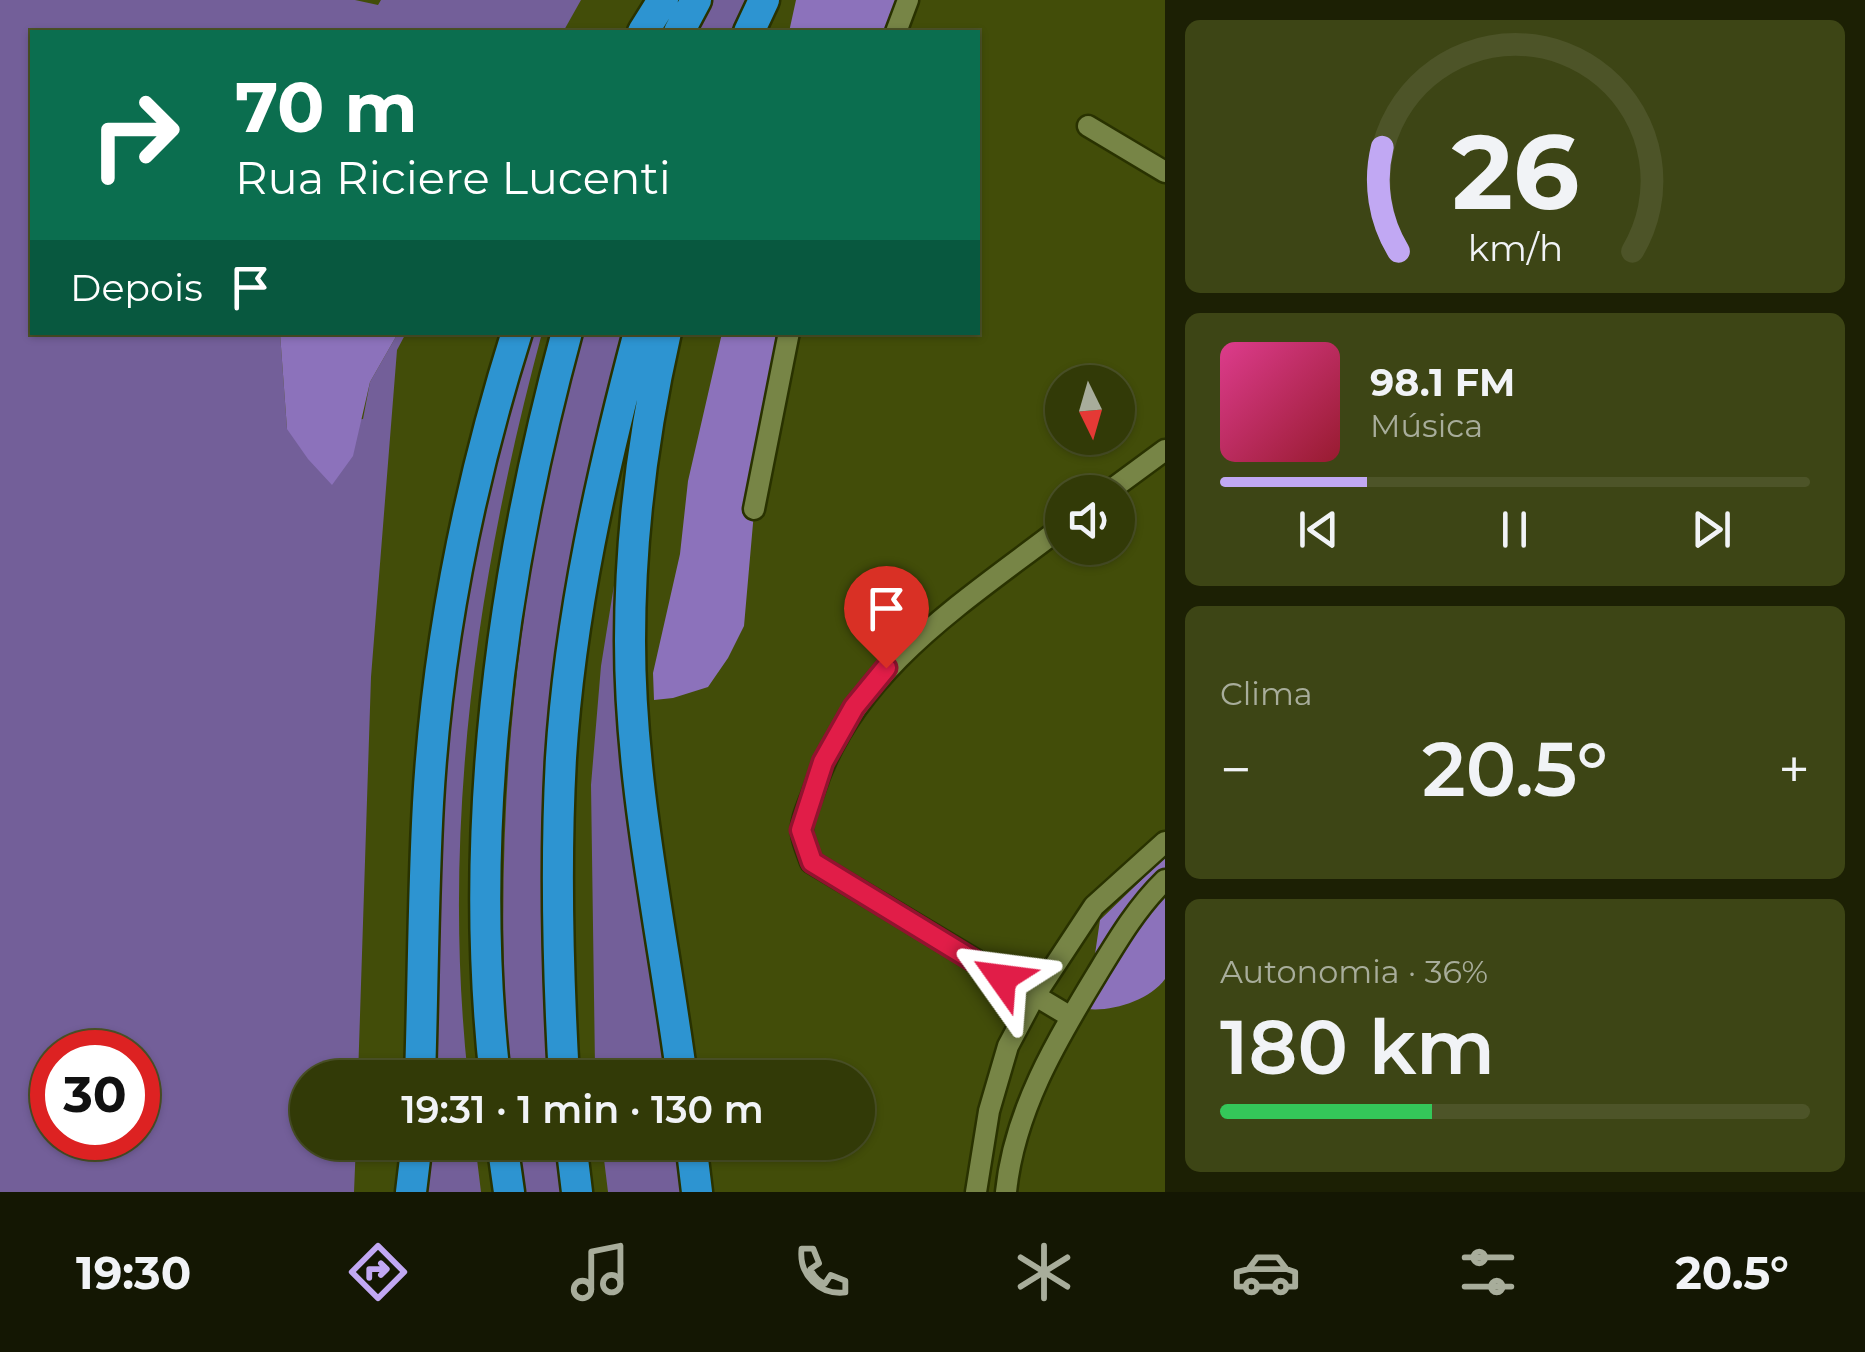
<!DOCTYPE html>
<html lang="pt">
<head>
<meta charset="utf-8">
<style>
	:root { --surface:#323a07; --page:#3d4515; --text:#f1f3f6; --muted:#a8ad9b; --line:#4d5428; --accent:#c1a8f3 }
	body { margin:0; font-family:Montserrat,sans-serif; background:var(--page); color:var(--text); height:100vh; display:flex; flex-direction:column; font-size:38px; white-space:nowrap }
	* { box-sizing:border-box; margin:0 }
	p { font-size:32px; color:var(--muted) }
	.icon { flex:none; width:55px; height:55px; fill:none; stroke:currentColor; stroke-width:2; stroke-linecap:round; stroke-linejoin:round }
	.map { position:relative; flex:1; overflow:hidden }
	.drawer { display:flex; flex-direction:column; gap:20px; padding:20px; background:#1c2004; width:700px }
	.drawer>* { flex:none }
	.guide { position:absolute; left:30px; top:30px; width:950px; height:305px; border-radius:0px; box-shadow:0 2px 8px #0004,0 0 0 2px var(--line); background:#0b6e4f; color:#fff; overflow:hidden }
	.needle { width:65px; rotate:175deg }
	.controls { position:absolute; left:1045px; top:365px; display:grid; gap:20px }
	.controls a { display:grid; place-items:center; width:90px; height:90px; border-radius:50%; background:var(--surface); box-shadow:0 2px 8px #0004,0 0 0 2px var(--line); font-size:50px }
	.speed { position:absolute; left:30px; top:1030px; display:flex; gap:20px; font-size:50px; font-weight:700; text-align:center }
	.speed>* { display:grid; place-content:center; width:130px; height:130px; border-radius:50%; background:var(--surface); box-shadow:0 2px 8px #0004,0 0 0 2px var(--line); line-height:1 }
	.speed .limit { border:15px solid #d22; background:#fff; color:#111 }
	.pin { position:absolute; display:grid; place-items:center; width:85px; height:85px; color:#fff; margin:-102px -42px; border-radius:50% 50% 50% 0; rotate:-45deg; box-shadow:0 0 10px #0007 }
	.pin .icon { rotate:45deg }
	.me { position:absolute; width:110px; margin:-55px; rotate:301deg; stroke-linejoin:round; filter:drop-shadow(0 0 8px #0008) }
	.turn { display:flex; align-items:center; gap:35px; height:210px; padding:0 40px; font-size:45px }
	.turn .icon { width:130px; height:130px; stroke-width:2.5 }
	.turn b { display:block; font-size:70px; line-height:85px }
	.then { display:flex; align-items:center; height:95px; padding:0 40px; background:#0003; gap:20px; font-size:38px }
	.big { font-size:75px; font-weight:600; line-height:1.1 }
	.drawer .card { flex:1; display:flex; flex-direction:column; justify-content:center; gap:15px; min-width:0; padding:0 35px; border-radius:15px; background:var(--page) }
	.drawer .dial { align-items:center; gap:0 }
	.dial svg { height:260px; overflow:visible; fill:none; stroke:var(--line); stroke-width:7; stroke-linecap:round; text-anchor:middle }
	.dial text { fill:var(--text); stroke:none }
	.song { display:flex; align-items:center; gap:30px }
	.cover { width:120px; height:120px; border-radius:15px; background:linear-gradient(135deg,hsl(330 70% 55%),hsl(350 70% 35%)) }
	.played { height:10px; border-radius:5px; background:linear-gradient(90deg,var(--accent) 25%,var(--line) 25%) }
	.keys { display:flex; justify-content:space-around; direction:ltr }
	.heat { display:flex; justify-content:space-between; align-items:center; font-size:55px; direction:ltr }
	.charge { height:15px; border-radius:8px; background:linear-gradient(90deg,#34c759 36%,var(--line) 0) }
	.trip { position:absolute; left:290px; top:1060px; width:585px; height:100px; border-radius:50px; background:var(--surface); box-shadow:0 2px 8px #0004,0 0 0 2px var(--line); font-weight:600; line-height:100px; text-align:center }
	.dock { display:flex; height:160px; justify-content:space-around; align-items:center; background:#141703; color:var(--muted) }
	.dock .icon { width:70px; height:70px }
	.dock .active { color:var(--accent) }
	.dock b { font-size:45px; color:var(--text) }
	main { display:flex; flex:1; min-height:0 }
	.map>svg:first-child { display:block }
</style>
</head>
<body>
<main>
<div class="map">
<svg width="1165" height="1192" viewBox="0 0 1165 1192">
	<rect width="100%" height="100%" fill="#424d09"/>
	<path fill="#735f99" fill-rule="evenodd" d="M 0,0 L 355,0 L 378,5 L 381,0 L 581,0 L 563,32 L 32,32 L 32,332 L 280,333 L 287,429 L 363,419 L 370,382 L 398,333 L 406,333 L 397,350 L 371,677 L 358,1077 L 308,1078 L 308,1142 L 356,1143 L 354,1192 L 0,1192 ZM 52,1052 L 138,1052 L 138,1138 L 52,1138 Z
		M 713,0 L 752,0 L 737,32 L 697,32 Z
		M 530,333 L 542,333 C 477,575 441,826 468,1077 L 431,1078 L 437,846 L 463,584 Z
		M 584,333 L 628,333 L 595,457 L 553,1077 L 509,1078 C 491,826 515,575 584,333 Z
		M 625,517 L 671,1077 L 596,1078 L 595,1066 L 591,785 L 601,666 Z
		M 429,1143 L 475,1143 L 481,1192 L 425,1192 Z
		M 516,1143 L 559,1143 L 565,1192 L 523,1192 Z
		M 602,1143 L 680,1143 L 688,1192 L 608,1192 Z"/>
	<path fill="#8c72bb" d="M 796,0 L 908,0 L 894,32 L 789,32 Z
		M 280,333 L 398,333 L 370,382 L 353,456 L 332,485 L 308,459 L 287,429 Z
		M 722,333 L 776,333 L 754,512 L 744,626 L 728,658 L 708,687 L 673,698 L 654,700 L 653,673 L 680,554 L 688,481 Z
		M 1165,857 L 1165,979 C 1150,1000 1112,1012 1087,1009 L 1100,920 Z"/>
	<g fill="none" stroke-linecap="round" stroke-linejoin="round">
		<g stroke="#293200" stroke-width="25">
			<path id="minor" d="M 896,32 L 908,0
				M 1088,126 L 1165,172
				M 1108,492 L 1165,450
				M 754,509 L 789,332
				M 1062,527 C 967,600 853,670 814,790 C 810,802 800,821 802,833 C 803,843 808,853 811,862 L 1071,1017
				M 976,1192 L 989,1111 L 1008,1046 L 1034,997 L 1094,906 L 1165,842
				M 1006,1192 C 1014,1112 1056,1041 1097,974 C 1117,941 1137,907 1165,880"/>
		</g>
		<g stroke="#293200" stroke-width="35">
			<path id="motorway" d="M 643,32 L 663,0
				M 679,32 L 696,0
				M 749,32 L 764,0
				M 666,332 C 643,433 630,537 630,641 C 630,787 663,933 682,1078
				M 420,1078 C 423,986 423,894 428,803 C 437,644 469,484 517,332
				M 495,1078 C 467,827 501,575 567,332
				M 564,1078 C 558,971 555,865 561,758 C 570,614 602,472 639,332
				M 502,1142 L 509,1192
				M 571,1142 L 577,1192
				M 691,1142 L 697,1192
				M 411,1192 L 417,1142"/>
		</g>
		<use href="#minor" stroke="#778546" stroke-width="20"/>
		<use href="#motorway" stroke="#2d94d1" stroke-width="30"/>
	</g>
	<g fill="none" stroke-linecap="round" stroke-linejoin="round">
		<g stroke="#92132f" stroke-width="25">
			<path id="route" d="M 886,668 L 854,707 L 823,762 L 801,830 L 812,862 L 1002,978"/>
		</g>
		<use href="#route" stroke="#e11d48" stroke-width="18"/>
	</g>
</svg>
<div class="controls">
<a><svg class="needle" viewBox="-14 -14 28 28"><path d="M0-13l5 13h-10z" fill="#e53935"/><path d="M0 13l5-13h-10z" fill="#a8ad9b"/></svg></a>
<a><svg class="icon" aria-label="sound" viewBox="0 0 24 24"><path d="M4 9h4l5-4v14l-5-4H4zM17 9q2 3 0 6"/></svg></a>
</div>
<div class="speed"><div class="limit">30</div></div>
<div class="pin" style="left:886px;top:668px;background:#d93025"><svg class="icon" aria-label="arrive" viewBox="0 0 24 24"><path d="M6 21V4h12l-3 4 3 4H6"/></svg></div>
<svg class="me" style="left:1002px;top:978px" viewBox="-20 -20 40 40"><path d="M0-17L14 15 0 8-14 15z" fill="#e11d48" stroke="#fff" stroke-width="4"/></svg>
<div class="trip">19:31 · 1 min · 130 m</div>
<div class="guide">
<div class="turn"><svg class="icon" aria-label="right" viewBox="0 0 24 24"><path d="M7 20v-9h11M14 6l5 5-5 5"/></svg><div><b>70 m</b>Rua Riciere Lucenti</div></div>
<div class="then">Depois<svg class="icon" aria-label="arrive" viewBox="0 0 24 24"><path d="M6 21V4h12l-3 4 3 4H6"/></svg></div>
</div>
</div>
<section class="drawer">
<div class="card dial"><svg viewBox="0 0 100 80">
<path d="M14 69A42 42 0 1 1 86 69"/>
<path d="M14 69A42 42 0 0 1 9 37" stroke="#c1a8f3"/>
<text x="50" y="56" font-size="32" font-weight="700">26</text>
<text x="50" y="72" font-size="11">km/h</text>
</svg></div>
<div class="card">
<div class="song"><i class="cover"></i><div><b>98.1 FM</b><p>Música</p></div></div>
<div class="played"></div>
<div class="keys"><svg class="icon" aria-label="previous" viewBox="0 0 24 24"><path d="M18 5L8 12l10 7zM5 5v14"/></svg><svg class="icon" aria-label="pause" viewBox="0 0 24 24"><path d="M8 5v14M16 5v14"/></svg><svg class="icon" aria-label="next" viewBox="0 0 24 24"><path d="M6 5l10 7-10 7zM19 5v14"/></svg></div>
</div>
<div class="card"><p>Clima</p>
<div class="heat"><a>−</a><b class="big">20.5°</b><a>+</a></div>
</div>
<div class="card"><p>Autonomia · 36%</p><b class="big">180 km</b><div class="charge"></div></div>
</section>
</main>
<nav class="dock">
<b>19:30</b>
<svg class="icon active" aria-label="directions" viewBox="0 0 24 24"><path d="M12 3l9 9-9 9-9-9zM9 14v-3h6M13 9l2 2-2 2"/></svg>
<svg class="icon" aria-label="music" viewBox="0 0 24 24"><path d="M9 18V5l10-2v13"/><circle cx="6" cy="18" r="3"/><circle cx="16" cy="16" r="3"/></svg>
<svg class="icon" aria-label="phone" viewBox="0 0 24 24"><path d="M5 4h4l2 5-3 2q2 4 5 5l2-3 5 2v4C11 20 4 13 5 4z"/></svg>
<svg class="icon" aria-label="climate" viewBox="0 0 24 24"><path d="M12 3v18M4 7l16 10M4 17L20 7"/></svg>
<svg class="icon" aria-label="car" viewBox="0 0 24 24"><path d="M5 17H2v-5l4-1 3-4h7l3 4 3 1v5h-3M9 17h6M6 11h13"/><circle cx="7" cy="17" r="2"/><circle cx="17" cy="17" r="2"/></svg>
<svg class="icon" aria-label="filters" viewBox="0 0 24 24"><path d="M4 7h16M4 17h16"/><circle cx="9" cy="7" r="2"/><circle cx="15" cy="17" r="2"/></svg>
<b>20.5°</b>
</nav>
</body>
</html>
